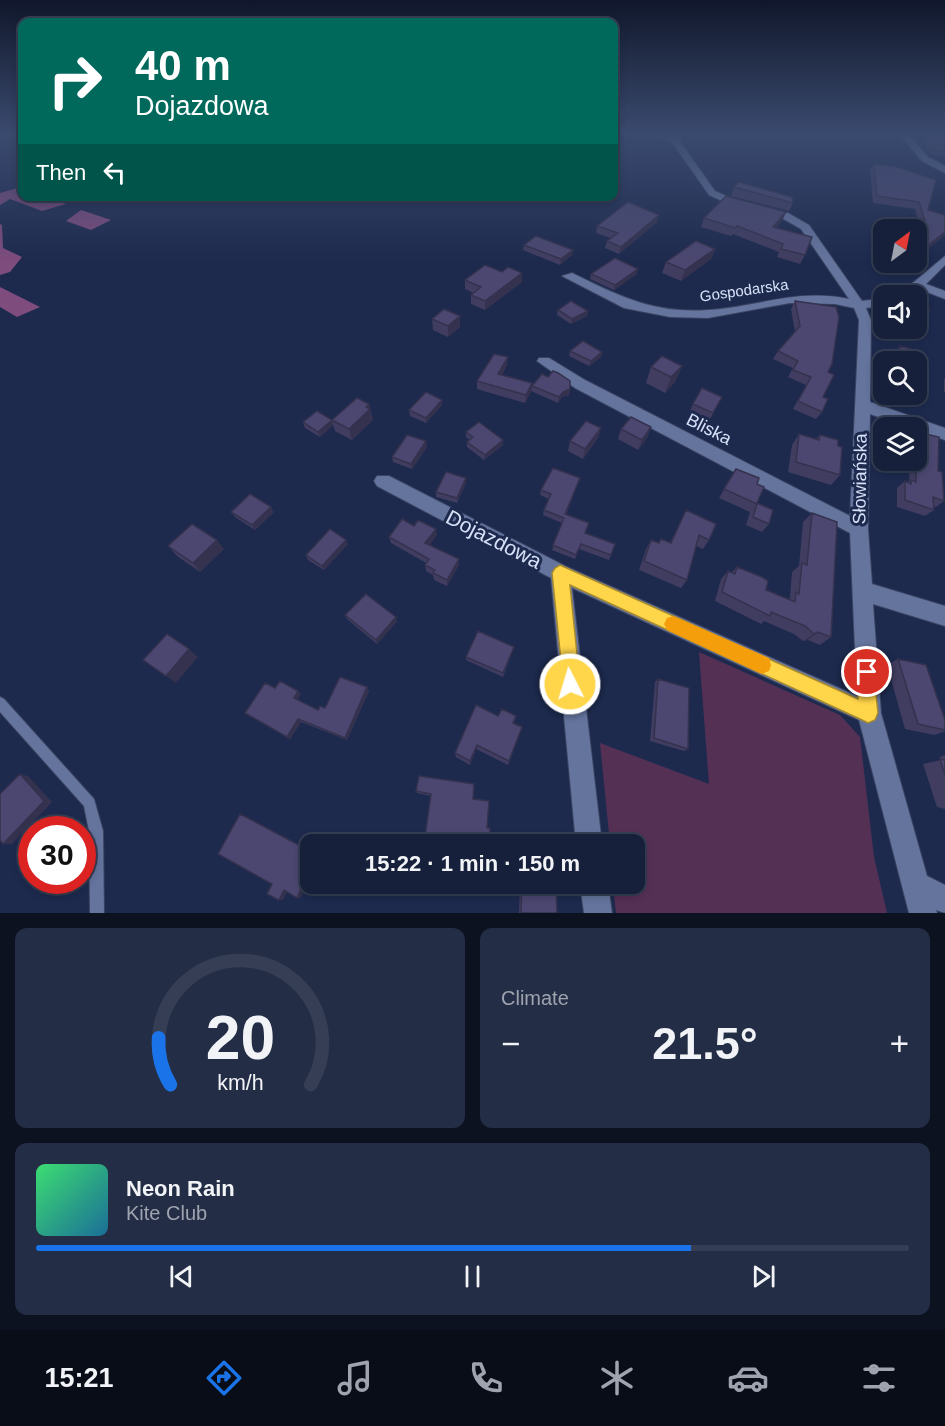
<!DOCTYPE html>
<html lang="en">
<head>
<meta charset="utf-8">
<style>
	:root { --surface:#16203a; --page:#232d45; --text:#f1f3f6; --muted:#9ea3af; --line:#353e54; --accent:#1a73e8 }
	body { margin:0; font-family:Helvetica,sans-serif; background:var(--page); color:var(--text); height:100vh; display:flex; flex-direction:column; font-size:22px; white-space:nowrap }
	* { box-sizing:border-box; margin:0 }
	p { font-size:20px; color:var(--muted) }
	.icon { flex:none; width:33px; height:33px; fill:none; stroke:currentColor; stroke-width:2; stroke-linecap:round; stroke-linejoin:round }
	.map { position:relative; height:913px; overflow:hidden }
	.panel { display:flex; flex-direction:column; gap:15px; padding:15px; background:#0c1220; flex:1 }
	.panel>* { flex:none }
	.top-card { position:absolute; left:18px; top:18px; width:600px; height:183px; border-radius:12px; box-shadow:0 3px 9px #0003,0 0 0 2px var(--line); background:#00695c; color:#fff; overflow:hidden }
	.needle { width:39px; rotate:32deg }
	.buttons { position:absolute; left:873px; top:219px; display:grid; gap:12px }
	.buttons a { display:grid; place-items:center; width:54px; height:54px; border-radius:12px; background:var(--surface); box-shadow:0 3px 9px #0003,0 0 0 2px var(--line); font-size:30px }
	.speed { position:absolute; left:18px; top:816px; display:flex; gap:12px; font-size:30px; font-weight:700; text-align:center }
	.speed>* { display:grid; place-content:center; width:78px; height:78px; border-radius:50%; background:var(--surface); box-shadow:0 3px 9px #0003,0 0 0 2px var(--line); line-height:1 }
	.speed .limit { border:9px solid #d22; background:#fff; color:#111 }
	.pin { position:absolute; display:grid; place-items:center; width:51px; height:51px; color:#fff; margin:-26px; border:3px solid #fff; border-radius:50%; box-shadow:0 2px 6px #0007 }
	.me { position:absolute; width:66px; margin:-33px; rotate:355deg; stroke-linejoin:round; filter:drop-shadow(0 0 4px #0008) }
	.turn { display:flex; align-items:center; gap:21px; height:126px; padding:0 18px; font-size:27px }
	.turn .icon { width:78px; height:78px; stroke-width:2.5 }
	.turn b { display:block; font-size:42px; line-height:51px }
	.then { display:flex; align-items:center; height:57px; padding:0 18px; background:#0003; gap:12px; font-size:22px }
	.big { font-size:45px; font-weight:700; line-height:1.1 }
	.panel .widget { flex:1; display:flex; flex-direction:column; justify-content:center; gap:9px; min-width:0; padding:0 21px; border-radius:12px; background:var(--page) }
	.panel .dial { align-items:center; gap:0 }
	.dial svg { height:156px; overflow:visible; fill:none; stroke:var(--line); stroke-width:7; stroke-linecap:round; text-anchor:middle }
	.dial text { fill:var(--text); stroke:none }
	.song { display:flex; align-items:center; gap:18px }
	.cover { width:72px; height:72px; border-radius:9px; background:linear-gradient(135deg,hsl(140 70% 55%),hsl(200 70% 35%)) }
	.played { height:6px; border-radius:3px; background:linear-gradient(90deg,var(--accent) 75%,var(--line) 75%) }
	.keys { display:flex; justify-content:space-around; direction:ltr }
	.heat { display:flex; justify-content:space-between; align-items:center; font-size:33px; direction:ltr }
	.panel .tiles { flex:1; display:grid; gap:15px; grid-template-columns:1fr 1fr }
	.widget:last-child { grid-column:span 2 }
	.trip { position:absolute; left:300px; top:834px; width:345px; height:60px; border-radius:12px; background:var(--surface); box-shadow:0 3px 9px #0003,0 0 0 2px var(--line); font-weight:700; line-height:60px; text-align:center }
	.tab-bar { display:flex; height:96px; justify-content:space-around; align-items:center; background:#090d17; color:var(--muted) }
	.tab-bar .icon { width:42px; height:42px }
	.tab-bar .selected { color:var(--accent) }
	.tab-bar b { font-size:27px; color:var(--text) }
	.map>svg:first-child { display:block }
</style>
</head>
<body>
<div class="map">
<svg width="945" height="913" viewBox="0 0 945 913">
	<rect width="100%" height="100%" fill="#1d2a4e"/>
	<path fill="#553055" d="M 699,652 L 840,715 L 860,737 L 874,857 L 887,913 L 616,913 L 613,884 L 634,884 L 634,844 L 610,844 L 600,743 L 709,784 Z"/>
	<path fill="#7e4c7d" d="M 21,187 L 22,196 L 46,197 L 66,204 L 42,211 L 10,199 L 0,205 L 0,193 Z
		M 81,210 L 111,220 L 91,230 L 66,221 Z
		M 0,224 L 2,225 L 3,248 L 22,257 L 10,272 L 0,275 Z
		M 0,287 L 40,307 L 17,317 L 0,307 Z"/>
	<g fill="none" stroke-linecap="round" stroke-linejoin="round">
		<g stroke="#3a4362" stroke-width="2">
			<path id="service" d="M 0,697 L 4,699 L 94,799 L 103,831 L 104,913 L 90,913 L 89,831 L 84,806 L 0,712 Z"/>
		</g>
		<g stroke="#3a4362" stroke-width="2">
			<path id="minor" d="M 642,134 L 672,137 L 674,134 L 682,134 L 679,140 L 715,191 L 740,202 L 788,213 L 809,225 L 862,301 L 884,298 L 884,306 L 866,308 L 871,320 L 870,402 L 945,428 L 945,440 L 916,430 L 916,428 L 909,428 L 870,414 L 868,529 L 872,584 L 945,606 L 945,626 L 873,604 L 881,713 L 927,876 L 945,885 L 945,913 L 936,910 L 937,913 L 909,913 L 859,720 L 572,588 L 602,844 L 576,844 L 551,578 L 377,486 L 374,481 L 377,476 L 389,476 L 567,567 L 857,696 L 850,533 L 575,388 L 537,361 L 539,358 L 549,358 L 585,380 L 850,516 L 859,320 L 854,308 L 835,304 L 790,303 L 708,318 L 670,317 L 624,308 L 562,276 L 572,273 C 619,296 654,314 708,310 C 758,307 796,288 849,299 L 801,229 L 780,217 L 733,206 L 709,195 L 672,142 Z
				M 899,134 L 908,134 L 928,157 L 945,166 L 945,173 L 922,161 Z
				M 945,256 L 945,265 L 926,284 L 945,291 L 945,299 L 919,289 L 907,296 L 891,296 L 914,282 Z
				M 580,884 L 608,884 L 612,913 L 584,913 Z"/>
		</g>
		<use href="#service" fill="#64749d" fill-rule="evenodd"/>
		<use href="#minor" fill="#64749d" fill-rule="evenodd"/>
	</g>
	<path fill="#403d60" d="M 926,134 L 945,140 L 945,156 L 930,154 L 923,139 Z
		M 874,164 L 897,167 L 945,235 L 916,258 L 916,232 L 920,229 L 915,209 L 873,203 L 870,170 Z
		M 734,187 L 793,203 L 789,211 L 731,196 Z
		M 704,218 L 782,221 L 776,228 L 805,255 L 800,264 L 777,257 L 779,252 L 733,234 L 731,236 L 701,227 Z
		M 657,222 L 619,254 L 605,248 L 607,241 L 611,238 L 596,233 L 597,226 Z
		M 524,245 L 573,250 L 572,255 L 560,265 L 523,250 Z
		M 715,249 L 711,259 L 681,281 L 662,273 L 666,262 Z
		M 502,272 L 522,273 L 522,282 L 485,310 L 471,304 L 471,295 L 473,293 L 465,289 L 465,280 Z
		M 591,274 L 637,274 L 614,290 L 590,279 Z
		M 795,301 L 828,372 L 823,397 L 822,412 L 816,419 L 793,409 L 806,385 L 788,377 L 793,368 L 773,359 L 778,351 L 795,332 L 791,309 Z
		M 558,310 L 588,311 L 587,316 L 571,324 L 557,315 Z
		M 432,319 L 460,327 L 448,337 L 433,330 Z
		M 900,346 L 923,352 L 924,398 L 916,406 L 894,399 L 894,394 L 916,394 L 916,362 L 894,362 L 894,354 Z
		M 570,351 L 601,357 L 589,366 L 569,356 Z
		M 507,365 L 502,375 L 532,383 L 531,391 L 525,403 L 477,389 L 477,381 Z
		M 682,366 L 675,382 L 665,393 L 646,383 L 651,367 Z
		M 945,378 L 945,393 L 944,392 L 944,379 Z
		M 532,386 L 570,389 L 569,395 L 562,397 L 558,403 L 531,391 Z
		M 722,397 L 708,423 L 688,415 L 693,404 Z
		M 442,400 L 442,405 L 426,423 L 410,416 L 409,410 Z
		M 369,404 L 373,420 L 352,440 L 335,431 L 333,425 L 320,437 L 305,428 L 303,422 L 332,420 Z
		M 651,427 L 647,438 L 638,450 L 618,439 L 621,429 Z
		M 601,428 L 598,438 L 583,459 L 568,451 L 570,441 Z
		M 466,432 L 503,440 L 503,445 L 484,460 L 467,447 L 467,442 L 470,440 L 466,437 Z
		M 916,432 L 938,471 L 944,501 L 936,507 L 933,506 L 934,510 L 925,516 L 897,507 L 897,488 L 905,481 L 909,482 L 910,460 L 916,460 Z
		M 799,434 L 816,439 L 820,435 L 838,446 L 840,475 L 831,485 L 788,472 L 792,445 Z
		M 427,447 L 412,469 L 393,462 L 392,457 Z
		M 736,469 L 757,484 L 757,503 L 769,524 L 762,532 L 746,525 L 750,512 L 719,498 Z
		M 580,478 L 566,515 L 585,533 L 615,544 L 609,560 L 579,549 L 575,559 L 552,550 L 562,523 L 543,515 L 544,510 L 549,499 L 540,495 L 541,490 Z
		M 466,483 L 457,503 L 436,497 L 436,492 Z
		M 686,510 L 709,540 L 703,549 L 696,546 L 687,580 L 681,588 L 639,570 L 646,549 L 651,540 L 658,543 L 661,539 L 670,543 Z
		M 231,512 L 274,512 L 255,530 L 235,517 Z
		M 812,513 L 831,637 L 820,645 L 808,640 L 803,641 L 794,634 L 764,621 L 761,624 L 715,601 L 721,579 L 728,571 L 732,572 L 737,567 L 766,590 L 788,599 L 790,598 L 792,572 L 799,566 L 803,522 Z
		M 414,526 L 437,535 L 429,545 L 459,559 L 459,565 L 447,586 L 434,580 L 433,575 L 426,571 L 425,565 L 426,563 L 391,543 L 389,537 Z
		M 348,544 L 324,570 L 308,560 L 306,555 Z
		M 168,546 L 224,549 L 200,572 L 177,556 Z
		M 345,615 L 397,621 L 377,644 L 347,619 Z
		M 513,650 L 503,677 L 466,660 L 466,657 Z
		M 898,659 L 945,730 L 945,731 L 935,735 L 905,729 L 887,665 Z
		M 658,679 L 688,749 L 684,751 L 650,741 L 655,682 Z
		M 367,687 L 369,691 L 347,740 L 301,722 L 290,739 L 245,713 L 275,688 L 301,694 L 297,700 L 318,710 Z
		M 514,723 L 522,727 L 508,765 L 476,749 L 470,765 L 456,757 L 455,753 Z
		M 945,755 L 945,809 L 937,807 L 923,764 L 941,760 L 940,757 Z
		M 416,791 L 473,799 L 487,828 L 488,843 L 485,843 L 431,796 L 417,793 Z
		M 520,884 L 556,884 L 557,913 L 519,913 Z"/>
	<path fill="#34324e" d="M 786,212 L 782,221 L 769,236 L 773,227 Z
		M 659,215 L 657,222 L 619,254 L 621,247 Z
		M 945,232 L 945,235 L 916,258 L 916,255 Z
		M 715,249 L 711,259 L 681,281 L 685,270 Z
		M 573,250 L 572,255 L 560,265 L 561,259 Z
		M 638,269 L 637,274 L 614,290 L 615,285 Z
		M 522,273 L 522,282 L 485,310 L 485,301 Z
		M 930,310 L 926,315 L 916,321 L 917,318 Z
		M 588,311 L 587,316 L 571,324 L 572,319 Z
		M 460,316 L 460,327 L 448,337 L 448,326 Z
		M 602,352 L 601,357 L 589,366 L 591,361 Z
		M 508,357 L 507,365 L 498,382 L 498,374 Z
		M 682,366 L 675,382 L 665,393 L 671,377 Z
		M 532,383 L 531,391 L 525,403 L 526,395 Z
		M 570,389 L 569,395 L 562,397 L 558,403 L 559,397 L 563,392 Z
		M 442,400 L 442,405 L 426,423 L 426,418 Z
		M 369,404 L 373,420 L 352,440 L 349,429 Z
		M 332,420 L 333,425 L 320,437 L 318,432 Z
		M 651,427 L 647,438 L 638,450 L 642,440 Z
		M 601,428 L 598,438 L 583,459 L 585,449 Z
		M 503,440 L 503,445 L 484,460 L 485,455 Z
		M 426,441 L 427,447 L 412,469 L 411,464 Z
		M 466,478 L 466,483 L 457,503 L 457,498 Z
		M 271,507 L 274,512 L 255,530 L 252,525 Z
		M 436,529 L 437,535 L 426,550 L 425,543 Z
		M 217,540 L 224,549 L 200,572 L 193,563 Z
		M 346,540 L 348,544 L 324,570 L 322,566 Z
		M 459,559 L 459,565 L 447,586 L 447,580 Z
		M 396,617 L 397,621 L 377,644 L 376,640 Z
		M 818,632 L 808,640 L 803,641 L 814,634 Z
		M 189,649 L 198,657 L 176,683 L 166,676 Z
		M 367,687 L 369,691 L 347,740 L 345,738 Z
		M 298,691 L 301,694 L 297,701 L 294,698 Z
		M 298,719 L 301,722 L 290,739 L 287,737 Z
		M 477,745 L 476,749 L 470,765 L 470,761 Z
		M 20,774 L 28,776 L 52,802 L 12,844 L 3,844 Z
		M 240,814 L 245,816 L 310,850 L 310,851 Z
		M 310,869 L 310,876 L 301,898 L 297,898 Z
		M 284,890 L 288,890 L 283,900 L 279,900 Z"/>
	<path fill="#4b4770" stroke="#34324e" stroke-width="1.5" d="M 926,134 L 943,136 L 945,140 L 945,151 L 933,150 Z
		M 874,164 L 897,167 L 936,180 L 928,210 L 945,215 L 945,232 L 916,255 L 916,232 L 926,225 L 919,202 L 877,196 Z
		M 739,182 L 792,197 L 793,203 L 734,187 Z
		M 726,196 L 783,211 L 786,212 L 773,227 L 812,237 L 805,255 L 781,249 L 783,244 L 737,226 L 735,228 L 704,218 Z
		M 628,202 L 659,215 L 621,247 L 607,241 L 618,233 L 597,226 Z
		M 536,236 L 573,250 L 561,259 L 524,245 Z
		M 696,241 L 715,249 L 685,270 L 666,262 Z
		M 615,258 L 638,269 L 615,285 L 591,274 Z
		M 485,265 L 502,272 L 508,267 L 522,273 L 485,301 L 471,295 L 481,287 L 465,280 Z
		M 571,301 L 588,311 L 572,319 L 558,310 Z
		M 795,301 L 836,307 L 839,317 L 832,364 L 828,372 L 834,375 L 823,397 L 828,399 L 822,412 L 798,401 L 811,377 L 793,370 L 798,361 L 778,351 L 800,326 Z
		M 916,303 L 930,310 L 917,318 Z
		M 444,309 L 460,316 L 448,326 L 432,319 Z
		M 583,341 L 602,352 L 591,361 L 570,351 Z
		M 900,346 L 923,352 L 924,398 L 912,394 L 916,394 L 916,362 L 901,362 Z
		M 494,354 L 508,357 L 498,374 L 532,383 L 526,395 L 477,381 Z
		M 662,356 L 682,366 L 671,377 L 651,367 Z
		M 553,371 L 558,373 L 570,381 L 570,389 L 563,392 L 559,397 L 532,386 L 542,374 L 548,377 Z
		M 702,388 L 722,397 L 713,413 L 693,404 Z
		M 426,392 L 442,400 L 426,418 L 409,410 Z
		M 357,398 L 369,404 L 366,407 L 370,409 L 349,429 L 332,420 Z
		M 317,411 L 332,420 L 318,432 L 303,422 Z
		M 631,417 L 651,427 L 642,440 L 621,429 Z
		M 586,421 L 601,428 L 585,449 L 570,441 Z
		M 479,422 L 503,440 L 485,455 L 467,442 L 473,437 L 466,432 Z
		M 916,432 L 939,437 L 938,471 L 942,472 L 944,501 L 933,497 L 934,510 L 905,500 L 905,481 L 911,484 L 911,480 L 916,482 Z
		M 799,434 L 819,440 L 820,435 L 838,440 L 838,446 L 842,447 L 840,475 L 796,462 Z
		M 407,435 L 426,441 L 411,464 L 392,457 Z
		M 553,468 L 580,478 L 565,514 L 589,523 L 585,533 L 615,544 L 611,555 L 581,544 L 576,555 L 553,545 L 564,518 L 544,510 L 551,494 L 541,490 Z
		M 736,469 L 759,478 L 757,484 L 764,487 L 757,503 L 773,510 L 769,524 L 753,517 L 757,504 L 724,489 Z
		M 446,472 L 466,478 L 457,498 L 436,492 Z
		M 250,494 L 271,507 L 252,525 L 231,512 Z
		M 686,510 L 716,524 L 709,540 L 699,535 L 687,580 L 644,561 L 651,540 L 659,543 L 661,539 L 671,543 Z
		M 812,513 L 837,522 L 831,637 L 818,632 L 814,634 L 805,626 L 771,612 L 770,616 L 722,592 L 728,571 L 735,574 L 737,567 L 762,577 L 768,581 L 766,590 L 795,602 L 796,592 L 799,594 L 802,563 L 807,565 Z
		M 402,519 L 414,526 L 418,520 L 436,529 L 425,543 L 459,559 L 447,580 L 433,573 L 435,570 L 425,565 L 429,559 L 389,537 Z
		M 192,524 L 217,540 L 193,563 L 168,546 Z
		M 330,529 L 346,540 L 322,566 L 306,555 Z
		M 366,594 L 396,617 L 376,640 L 345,615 Z
		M 478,631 L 514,647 L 503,673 L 466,657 Z
		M 167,634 L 189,649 L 166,676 L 143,660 Z
		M 898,659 L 926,665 L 945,720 L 945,730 L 918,724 Z
		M 340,677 L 367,687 L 345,738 L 298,719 L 287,737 L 245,713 L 265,683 L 275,688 L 280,681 L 298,691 L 294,698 L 318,710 L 320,706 L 325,708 Z
		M 658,679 L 689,688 L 688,749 L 654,738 Z
		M 476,705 L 498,716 L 502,709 L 516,716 L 513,723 L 522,727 L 509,761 L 477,745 L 470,761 L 455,753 Z
		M 940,759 L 945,760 L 945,775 Z
		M 20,774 L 44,801 L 3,844 L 0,840 L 0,794 Z
		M 419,776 L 474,784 L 473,799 L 489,801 L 487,828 L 490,828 L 489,843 L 485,842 L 485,844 L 424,844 L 431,794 L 416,791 Z
		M 240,814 L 310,851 L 310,869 L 297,898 L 284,890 L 279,900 L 267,894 L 272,884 L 218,854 Z
		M 522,884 L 556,884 L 557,913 L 521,913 Z"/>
	<linearGradient id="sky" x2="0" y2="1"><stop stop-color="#10172b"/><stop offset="0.51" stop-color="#3a4a6e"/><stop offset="1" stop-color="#3a4a6e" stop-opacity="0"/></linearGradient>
	<rect width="945" height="262" fill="url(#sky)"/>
	<path fill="#ffd54a" stroke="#a68a30" stroke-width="1.5" d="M 560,565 L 858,699 L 857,672 L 860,666 L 867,663 L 873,666 L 878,713 L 875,720 L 868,723 L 862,720 L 570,585 L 580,684 L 577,691 L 570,694 L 564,691 L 552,573 L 555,568 Z"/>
	<path fill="#f59e0b" d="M 673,616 L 769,658 L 771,665 L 769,671 L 762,674 L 667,630 L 664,624 L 667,618 Z"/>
	<g text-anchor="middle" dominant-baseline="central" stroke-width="6" stroke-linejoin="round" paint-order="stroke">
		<g font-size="15" fill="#d7e1f8" stroke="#1d2a4e">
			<text transform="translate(744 290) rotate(-8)">Gospodarska</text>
		</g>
		<g font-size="18" fill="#d7e1f8" stroke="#1d2a4e">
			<text transform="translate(709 429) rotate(27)">Bliska</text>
			<text transform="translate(860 479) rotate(-89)">Słowiańska</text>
		</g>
		<g font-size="21" fill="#d7e1f8" stroke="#1d2a4e">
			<text transform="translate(494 539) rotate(27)">Dojazdowa</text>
		</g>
	</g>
</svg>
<div class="buttons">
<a><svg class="needle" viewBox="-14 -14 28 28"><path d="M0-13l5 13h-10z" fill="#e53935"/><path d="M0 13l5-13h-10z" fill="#9ea3af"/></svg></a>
<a><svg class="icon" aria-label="sound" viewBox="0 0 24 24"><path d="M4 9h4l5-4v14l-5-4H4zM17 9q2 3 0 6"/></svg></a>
<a><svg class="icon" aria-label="search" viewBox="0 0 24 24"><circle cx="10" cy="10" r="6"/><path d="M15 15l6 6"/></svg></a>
<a><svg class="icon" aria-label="layers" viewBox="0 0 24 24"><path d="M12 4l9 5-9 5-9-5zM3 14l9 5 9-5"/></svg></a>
</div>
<div class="speed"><div class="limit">30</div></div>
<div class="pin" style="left:867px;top:672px;background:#d93025"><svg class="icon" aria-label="arrive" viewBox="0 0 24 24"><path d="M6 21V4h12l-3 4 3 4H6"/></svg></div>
<svg class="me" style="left:570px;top:684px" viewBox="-20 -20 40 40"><circle r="17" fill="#ffd54a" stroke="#fff" stroke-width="3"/><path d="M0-11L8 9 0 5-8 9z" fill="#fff"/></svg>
<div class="trip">15:22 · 1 min · 150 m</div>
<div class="top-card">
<div class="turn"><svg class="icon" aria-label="right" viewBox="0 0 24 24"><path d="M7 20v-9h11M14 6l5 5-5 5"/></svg><div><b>40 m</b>Dojazdowa</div></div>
<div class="then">Then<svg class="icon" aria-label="left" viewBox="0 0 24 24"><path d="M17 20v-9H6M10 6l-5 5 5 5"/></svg></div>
</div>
</div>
<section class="panel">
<div class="tiles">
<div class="widget dial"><svg viewBox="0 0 100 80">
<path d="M14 69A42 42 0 1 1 86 69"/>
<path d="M14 69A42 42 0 0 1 8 45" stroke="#1a73e8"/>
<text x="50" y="56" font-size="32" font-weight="700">20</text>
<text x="50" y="72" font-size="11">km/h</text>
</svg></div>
<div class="widget"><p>Climate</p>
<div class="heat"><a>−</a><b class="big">21.5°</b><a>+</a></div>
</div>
<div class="widget">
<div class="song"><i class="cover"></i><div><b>Neon Rain</b><p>Kite Club</p></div></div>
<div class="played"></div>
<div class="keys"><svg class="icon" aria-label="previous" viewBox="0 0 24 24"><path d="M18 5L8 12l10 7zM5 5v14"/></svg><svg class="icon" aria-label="pause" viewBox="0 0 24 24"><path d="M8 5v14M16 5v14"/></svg><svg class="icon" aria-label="next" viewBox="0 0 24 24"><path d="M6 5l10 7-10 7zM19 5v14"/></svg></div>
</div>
</div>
</section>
<nav class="tab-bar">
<b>15:21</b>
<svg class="icon selected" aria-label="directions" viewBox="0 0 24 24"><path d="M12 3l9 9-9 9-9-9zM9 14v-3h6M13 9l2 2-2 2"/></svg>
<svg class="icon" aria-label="music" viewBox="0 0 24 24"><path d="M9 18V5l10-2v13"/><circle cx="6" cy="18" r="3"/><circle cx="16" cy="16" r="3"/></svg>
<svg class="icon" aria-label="phone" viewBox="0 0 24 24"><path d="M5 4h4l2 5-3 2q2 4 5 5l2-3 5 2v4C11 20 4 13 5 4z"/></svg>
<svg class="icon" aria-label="climate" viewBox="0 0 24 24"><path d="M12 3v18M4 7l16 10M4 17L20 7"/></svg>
<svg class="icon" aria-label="car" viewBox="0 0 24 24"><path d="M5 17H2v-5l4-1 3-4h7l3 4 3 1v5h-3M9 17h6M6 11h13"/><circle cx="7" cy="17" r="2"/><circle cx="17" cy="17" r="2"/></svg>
<svg class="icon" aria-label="filters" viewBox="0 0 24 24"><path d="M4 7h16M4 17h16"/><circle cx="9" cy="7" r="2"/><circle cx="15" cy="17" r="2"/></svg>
</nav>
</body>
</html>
